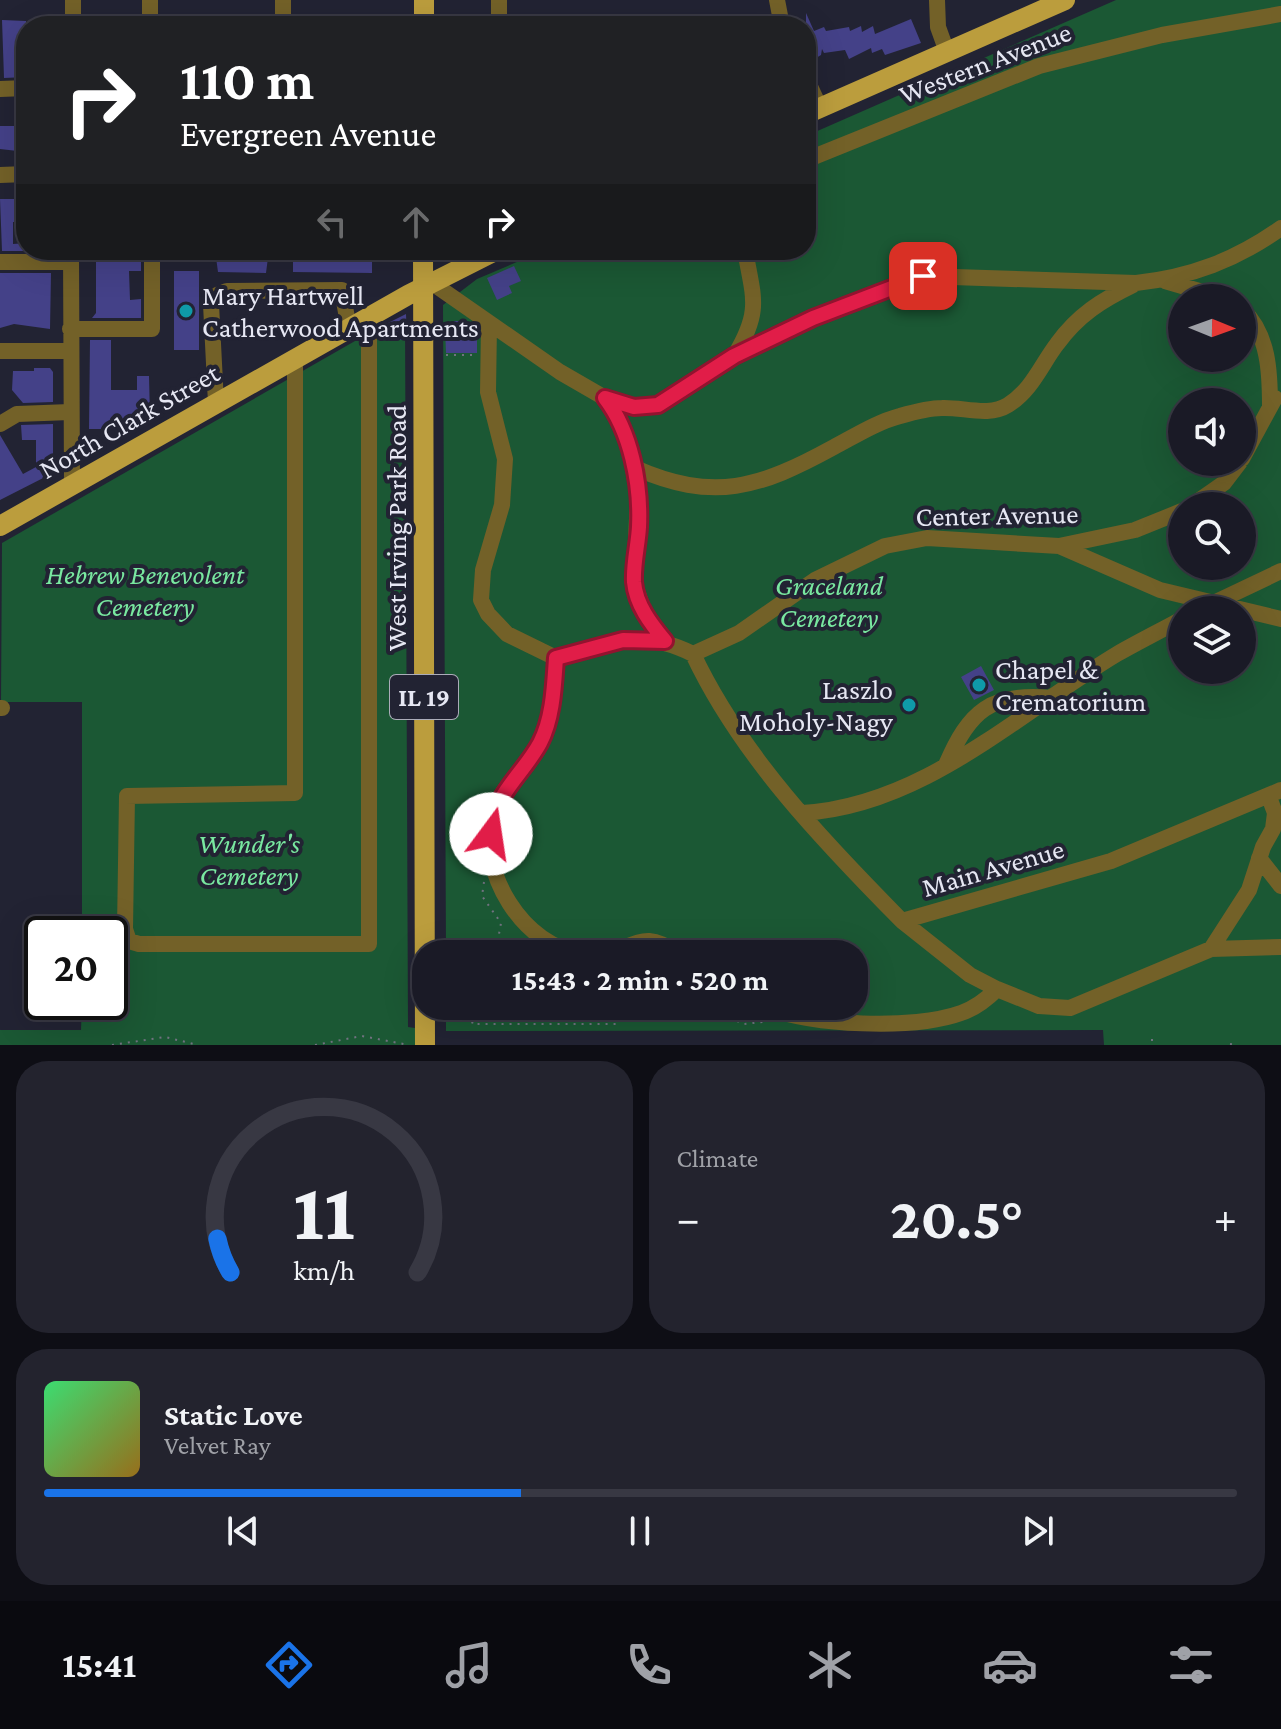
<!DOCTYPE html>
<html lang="en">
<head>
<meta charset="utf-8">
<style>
	:root { --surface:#1a1a26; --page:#23232e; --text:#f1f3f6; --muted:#9fa1a7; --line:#383843; --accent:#1a73e8 }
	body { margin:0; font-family:"Crimson Pro",serif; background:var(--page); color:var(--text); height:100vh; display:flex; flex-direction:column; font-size:30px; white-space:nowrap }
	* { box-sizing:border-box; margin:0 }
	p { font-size:26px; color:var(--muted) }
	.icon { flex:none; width:44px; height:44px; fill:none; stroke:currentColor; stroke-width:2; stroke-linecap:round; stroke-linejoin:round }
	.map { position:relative; height:1045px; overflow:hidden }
	.drawer { display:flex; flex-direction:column; gap:16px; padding:16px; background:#0e0e15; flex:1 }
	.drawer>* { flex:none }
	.banner { position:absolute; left:16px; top:16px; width:800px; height:244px; border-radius:32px; box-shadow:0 8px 32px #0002,0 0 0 2px var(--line); background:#202124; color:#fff; overflow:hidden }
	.needle { width:52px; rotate:91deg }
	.tools { position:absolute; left:1168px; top:284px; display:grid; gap:16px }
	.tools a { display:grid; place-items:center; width:88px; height:88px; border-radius:50%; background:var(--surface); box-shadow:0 8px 32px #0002,0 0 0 2px var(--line); font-size:40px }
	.speed { position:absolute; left:24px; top:916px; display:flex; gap:16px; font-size:40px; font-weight:700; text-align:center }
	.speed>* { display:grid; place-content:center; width:104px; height:104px; border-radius:50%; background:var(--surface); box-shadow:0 8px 32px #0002,0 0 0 2px var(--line); line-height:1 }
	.speed .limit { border:4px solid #111; border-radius:12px; background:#fff; color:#111 }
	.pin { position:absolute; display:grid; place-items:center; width:68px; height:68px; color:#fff; margin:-34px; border-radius:16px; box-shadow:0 4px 12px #0006 }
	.me { position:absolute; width:88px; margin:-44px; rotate:14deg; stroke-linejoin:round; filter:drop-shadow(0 0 6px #0008) }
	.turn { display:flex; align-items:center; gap:28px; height:168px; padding:0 32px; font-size:36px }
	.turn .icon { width:104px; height:104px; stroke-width:2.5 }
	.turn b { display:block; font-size:56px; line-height:68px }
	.lanes { display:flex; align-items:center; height:76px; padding:0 32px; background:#0003; justify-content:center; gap:40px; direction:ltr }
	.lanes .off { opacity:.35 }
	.big { font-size:60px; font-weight:700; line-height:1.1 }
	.drawer .card { flex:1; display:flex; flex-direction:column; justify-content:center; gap:12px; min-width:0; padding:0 28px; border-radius:32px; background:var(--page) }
	.drawer .dial { align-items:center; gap:0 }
	.dial svg { height:208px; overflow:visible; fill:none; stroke:var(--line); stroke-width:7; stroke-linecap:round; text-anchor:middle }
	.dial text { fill:var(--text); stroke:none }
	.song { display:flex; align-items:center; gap:24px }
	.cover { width:96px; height:96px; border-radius:12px; background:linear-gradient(135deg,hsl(140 70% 55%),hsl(40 70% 35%)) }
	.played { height:8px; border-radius:4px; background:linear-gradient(90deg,var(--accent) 40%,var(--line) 40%) }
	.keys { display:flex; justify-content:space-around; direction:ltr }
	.heat { display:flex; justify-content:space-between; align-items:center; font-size:44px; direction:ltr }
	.drawer .tiles { flex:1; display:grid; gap:16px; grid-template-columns:1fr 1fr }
	.card:last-child { grid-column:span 2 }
	.trip { position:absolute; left:412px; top:940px; width:456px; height:80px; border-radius:32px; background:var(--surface); box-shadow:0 8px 32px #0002,0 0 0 2px var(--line); font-weight:700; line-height:80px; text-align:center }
	.dock { display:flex; height:128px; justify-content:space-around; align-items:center; background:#0a0a0f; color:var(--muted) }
	.dock .icon { width:56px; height:56px }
	.dock .selected { color:var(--accent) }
	.dock b { font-size:36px; color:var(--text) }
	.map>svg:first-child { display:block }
</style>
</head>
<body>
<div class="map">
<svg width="1281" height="1045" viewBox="0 0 1281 1045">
	<rect width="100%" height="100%" fill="#222333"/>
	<path fill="#1b5834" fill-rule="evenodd" d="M 1116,0 L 1281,0 L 1281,1045 L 1104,1045 L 1103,1030 L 446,1031 L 446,1006 L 854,1006 L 854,954 L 446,954 L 443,305 L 477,279 L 545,250 L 806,250 L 806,136 ZM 1182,298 L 1242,298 L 1242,358 L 1182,358 ZM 1182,402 L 1242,402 L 1242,462 L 1182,462 ZM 1182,506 L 1242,506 L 1242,566 L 1182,566 ZM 1182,610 L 1242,610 L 1242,670 L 1182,670 Z
		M 405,317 L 408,1027 L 415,1028 L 415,1045 L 0,1045 L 0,1030 L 81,1030 L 82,1002 L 110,1002 L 110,934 L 82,934 L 82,702 L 1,702 L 2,543 L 376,329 Z"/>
	<path fill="#444188" d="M 806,13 L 814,31 L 824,27 L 826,31 L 849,27 L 850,31 L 861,26 L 862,32 L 873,26 L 875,34 L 911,19 L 921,43 L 885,55 L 882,49 L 872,53 L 871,48 L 849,59 L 845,50 L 824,53 L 822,49 L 821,55 L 816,58 L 806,36 Z
		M 2,20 L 26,21 L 26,77 L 4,78 Z
		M 0,126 L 15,126 L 15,134 L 25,134 L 26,152 L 0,149 Z
		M 0,199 L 26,199 L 26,222 L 13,222 L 13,244 L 26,243 L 26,250 L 51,251 L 2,251 Z
		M 96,250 L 141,250 L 141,271 L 129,271 L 130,300 L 141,299 L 141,318 L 92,318 L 96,313 Z
		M 215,250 L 269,250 L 266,273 L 218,272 Z
		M 293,250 L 372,250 L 372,273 L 293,272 Z
		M 514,266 L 521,281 L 509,286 L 512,293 L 497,300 L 487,278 Z
		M 174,271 L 199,271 L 199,350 L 174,350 Z
		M 0,273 L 51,273 L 50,329 L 14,324 L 0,328 Z
		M 406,314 L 407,340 L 380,339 L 380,327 Z
		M 454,321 L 466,321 L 470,327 L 477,327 L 477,353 L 446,353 L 445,327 L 454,327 Z
		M 90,340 L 111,340 L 111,390 L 137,390 L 137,376 L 149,376 L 150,417 L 128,429 L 89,429 Z
		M 34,368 L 50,368 L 53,372 L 53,402 L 23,403 L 12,390 L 13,371 L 34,371 Z
		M 53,424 L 53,473 L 0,500 L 0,435 L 23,474 L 36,467 L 36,440 L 22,440 L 21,425 Z
		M 981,666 L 994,690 L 974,700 L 961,677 Z"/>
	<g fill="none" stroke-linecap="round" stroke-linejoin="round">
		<path stroke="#717280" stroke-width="2" stroke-dasharray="2 6" stroke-linecap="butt" d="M 446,355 L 473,355
			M 484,882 L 482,896 L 501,923 L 497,945 L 501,954
			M 476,1006 L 472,1024 L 616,1024 L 619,1006
			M 700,1006 L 744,1024 L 763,1022
			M 1152,1039 L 1152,1045
			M 1230,1044 L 1237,1045
			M 112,1045 L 165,1037 L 198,1045
			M 315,1045 L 362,1036 L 409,1045"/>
		<path stroke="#736128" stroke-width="16" d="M 150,0 L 150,26
			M 499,0 L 499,26
			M 777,0 L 782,26
			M 937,0 L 938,27 L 947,52
			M 73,26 L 73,0
			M 283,26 L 283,0
			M 806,78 L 820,108
			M 0,89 L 26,88
			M 806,160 L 1039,66 L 1162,35 L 1281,14
			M 0,175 L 26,174
			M 71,250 L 72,485
			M 0,262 L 71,262
			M 425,278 L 560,372 L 605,398 L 615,411 L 630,451 L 638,497 L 634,582 L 645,614 L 665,641
			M 1165,281 L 1223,298
			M 1242,309 C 1269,334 1270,373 1270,407
			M 489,325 L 488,392 L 505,459 L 502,505 L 483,570 L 481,600 L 488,614 L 507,634 L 556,658 C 615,647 633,625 693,654
			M 70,329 L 152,329 L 152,250
			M 0,351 L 70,351
			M 735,355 C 762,310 753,297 745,250
			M 295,359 L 295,793 L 127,796 L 125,929 L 129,941 L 139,944 L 369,944 L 369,317
			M 605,398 L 634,407 L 658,405 L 734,356 L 813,318 L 923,276 L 1136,283 C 1191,277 1236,260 1281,228
			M 216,403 L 211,304 L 217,295 L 227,291 L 342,290 L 349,329
			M 0,424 L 17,414 L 70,412
			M 1242,459 L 1275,398
			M 633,467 C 714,503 759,488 834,447 C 855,436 877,422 900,416 C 914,412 928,408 942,408 C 963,407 989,417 1008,405 C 1032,390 1041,365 1057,344 C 1078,315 1102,300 1133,285
			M 1191,506 L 1224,483 L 1240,462
			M 1059,546 L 1160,590 L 1281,619
			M 1199,610 L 1281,571
			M 693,654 C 741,756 824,842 902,921 L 1111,861 L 1281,790
			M 693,654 L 739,633 L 815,580 L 885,546 L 927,538 L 1059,546 L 1135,530 L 1182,511
			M 556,658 C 553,692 551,728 531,757 C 519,775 500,790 493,812 C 475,870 524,949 584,954
			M 0,708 L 2,708
			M 946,765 C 969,711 991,692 1051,698
			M 802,813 C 923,806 1017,714 1117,654 C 1138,642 1160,631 1182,619
			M 1259,858 L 1281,886
			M 902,921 L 970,975 L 997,989
			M 1211,949 L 1249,890 L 1263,847 L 1273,829 L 1275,813 L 1269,797
			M 605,954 C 639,945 645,930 678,954
			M 764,1006 C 810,1026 914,1030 961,1013 C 976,1008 987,999 997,989 L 1039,1006 L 1070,1008 L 1211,949 L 1281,947"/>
		<path stroke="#bb9d3d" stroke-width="20" d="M 424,0 L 424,26
			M 806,114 L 1065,0
			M 423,250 L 425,1045
			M 0,526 L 408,295 L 497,250"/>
	</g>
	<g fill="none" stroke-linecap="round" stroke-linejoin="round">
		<g stroke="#92132f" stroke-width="20">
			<path id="route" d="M 491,834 C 493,794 522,776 540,743 C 553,718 554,686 556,658 L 623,640 L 665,641 C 651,624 636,605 634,582 C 633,564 638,545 639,527 C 641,484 631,432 605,398 L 634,407 L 658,405 L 734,356 L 813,318 L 923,276"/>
		</g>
		<use href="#route" stroke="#e11d48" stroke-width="14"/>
	</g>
	<g fill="#0f9aa8" stroke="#222333" stroke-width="3">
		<circle cx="186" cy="311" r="8"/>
		<circle cx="979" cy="685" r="8"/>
		<circle cx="909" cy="705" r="8"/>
	</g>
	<g text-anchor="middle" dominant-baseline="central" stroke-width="8" stroke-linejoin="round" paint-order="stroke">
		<rect fill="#222333" stroke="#abacb9" stroke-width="2" x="390" y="675" width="68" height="44" rx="6"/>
		<g font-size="26" font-weight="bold" fill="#e6e7f3">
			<text x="424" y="697">IL 19</text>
		</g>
		<g font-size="28" fill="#e6e7f3" stroke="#222333">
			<text transform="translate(985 63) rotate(-21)">Western Avenue</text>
			<text transform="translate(129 421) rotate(-30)">North Clark Street</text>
			<text transform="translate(997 515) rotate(-1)">Center Avenue</text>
			<text transform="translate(396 528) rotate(-90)">West Irving Park Road</text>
			<text transform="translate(993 868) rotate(-16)">Main Avenue</text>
		</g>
		<g font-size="28" fill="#e6e7f3" stroke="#222333" text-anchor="start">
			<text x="202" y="295">Mary Hartwell<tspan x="202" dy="32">Catherwood Apartments</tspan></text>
			<text x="995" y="669">Chapel &amp;<tspan x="995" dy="32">Crematorium</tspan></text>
			<text x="893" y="689" text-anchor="end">Laszlo<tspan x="893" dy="32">Moholy-Nagy</tspan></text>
		</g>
		<g font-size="28" font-style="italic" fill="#79e8a0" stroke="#222333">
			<text x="145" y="574">Hebrew Benevolent<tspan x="145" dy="32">Cemetery</tspan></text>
			<text x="829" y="585">Graceland<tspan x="829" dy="32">Cemetery</tspan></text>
			<text x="249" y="843">Wunder's<tspan x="249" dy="32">Cemetery</tspan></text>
		</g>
	</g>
</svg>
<div class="tools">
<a><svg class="needle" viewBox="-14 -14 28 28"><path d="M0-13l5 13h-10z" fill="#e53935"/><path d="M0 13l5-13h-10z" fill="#9fa1a7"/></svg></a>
<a><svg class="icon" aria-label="sound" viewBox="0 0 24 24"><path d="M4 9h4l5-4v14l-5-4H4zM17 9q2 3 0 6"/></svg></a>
<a><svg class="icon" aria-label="search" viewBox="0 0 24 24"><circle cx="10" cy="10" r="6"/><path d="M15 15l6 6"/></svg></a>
<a><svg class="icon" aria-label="layers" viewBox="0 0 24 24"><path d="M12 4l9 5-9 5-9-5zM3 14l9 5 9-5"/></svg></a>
</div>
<div class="speed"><div class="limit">20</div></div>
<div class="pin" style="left:923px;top:276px;background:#d93025"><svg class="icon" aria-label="arrive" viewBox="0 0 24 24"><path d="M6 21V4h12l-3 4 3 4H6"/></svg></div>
<svg class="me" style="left:491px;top:834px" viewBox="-20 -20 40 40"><circle r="19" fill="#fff"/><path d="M0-13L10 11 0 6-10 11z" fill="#e11d48"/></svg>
<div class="trip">15:43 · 2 min · 520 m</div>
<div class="banner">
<div class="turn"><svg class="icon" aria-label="right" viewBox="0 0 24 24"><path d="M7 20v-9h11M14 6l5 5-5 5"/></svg><div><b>110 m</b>Evergreen Avenue</div></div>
<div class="lanes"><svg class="icon off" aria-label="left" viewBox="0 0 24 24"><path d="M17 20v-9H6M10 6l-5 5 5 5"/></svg><svg class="icon off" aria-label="ahead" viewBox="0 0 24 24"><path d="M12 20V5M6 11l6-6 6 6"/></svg><svg class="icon" aria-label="right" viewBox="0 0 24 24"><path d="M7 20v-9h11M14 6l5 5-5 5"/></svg></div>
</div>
</div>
<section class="drawer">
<div class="tiles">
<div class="card dial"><svg viewBox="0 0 100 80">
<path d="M14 69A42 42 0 1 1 86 69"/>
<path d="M14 69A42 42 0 0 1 9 56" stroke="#1a73e8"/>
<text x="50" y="56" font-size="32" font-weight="700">11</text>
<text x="50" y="72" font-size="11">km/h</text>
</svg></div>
<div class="card"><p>Climate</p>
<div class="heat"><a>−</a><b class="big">20.5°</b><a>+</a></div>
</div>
<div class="card">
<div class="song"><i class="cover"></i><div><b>Static Love</b><p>Velvet Ray</p></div></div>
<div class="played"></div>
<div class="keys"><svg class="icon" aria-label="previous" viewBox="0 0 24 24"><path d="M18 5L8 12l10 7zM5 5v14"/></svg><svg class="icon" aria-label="pause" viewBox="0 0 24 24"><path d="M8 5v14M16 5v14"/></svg><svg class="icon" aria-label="next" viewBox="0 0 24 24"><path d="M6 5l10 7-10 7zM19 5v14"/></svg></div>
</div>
</div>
</section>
<nav class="dock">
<b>15:41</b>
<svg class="icon selected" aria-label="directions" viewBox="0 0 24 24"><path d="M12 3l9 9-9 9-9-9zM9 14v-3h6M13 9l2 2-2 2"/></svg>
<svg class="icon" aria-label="music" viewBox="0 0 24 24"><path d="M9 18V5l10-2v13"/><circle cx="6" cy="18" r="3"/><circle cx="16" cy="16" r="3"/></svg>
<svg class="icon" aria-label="phone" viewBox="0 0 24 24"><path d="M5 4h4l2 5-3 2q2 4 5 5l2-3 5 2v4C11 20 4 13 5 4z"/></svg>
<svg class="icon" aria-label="climate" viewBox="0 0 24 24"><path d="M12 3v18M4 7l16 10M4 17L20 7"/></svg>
<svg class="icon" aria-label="car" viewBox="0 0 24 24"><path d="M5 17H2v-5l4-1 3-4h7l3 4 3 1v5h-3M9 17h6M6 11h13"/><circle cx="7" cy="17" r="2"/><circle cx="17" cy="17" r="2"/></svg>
<svg class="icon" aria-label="filters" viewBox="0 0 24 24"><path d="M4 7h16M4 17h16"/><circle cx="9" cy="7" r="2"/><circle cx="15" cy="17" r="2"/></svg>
</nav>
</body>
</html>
